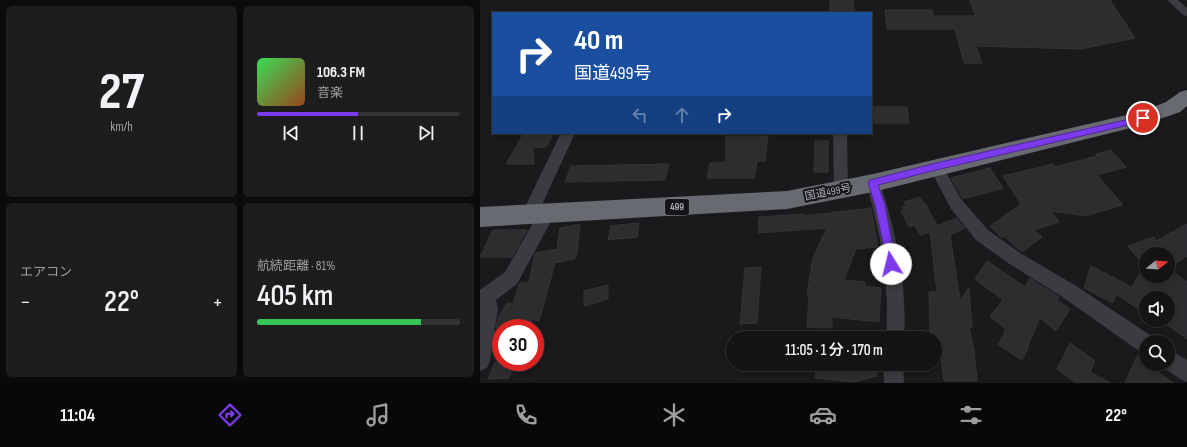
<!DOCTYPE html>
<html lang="ja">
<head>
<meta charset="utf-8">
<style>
	:root { --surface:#141415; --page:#1d1d1e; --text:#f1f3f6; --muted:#9d9ea0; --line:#333334; --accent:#7c3aed }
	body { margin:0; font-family:"Sofia Sans Condensed","Noto Sans JP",sans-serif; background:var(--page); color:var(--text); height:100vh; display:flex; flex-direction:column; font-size:15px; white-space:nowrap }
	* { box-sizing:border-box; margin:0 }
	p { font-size:13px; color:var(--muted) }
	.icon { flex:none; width:22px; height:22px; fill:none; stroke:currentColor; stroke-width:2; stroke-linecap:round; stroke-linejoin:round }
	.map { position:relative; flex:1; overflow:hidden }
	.panel { display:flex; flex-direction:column; gap:6px; padding:6px; background:#0b0b0c; width:480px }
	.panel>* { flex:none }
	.hud { position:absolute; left:12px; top:12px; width:380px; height:122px; border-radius:0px; box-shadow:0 2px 6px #0003,0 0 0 1px var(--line); background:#1a4fa0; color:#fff; overflow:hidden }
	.needle { width:26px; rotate:73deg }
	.tools { position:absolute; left:659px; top:247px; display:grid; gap:8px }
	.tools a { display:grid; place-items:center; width:36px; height:36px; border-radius:50%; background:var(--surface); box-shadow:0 2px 6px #0003,0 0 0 1px var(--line); font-size:20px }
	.speed { position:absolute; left:12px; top:319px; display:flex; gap:8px; font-size:20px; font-weight:700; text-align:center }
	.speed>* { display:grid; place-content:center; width:52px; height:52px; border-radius:50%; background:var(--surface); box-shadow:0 2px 6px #0003,0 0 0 1px var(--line); line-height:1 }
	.speed .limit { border:6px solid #d22; background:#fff; color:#111 }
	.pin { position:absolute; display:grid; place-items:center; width:34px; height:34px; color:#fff; margin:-17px; border:2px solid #fff; border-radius:50%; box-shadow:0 1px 4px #0007 }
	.me { position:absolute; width:44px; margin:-22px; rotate:351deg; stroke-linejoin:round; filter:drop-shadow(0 0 3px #0008) }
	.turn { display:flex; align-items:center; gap:14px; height:84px; padding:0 16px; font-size:18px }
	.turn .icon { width:52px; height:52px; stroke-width:2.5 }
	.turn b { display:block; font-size:28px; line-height:34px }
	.lanes { display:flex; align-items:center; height:38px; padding:0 16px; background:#0003; justify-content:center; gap:20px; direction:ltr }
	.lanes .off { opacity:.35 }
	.big { font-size:30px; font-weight:600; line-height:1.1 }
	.panel .tile { flex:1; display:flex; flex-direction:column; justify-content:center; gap:6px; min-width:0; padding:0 14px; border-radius:6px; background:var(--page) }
	.panel .dial { align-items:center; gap:0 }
	.dial b { font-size:52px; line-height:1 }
	.song { display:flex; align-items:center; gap:12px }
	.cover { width:48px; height:48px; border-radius:6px; background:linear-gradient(135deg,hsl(130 70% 55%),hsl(20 70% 35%)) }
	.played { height:4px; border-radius:2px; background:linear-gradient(90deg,var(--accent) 50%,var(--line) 50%) }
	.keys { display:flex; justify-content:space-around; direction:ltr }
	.heat { display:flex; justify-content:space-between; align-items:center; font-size:22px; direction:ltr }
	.charge { height:6px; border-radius:3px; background:linear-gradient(90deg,#34c759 81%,var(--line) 0) }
	.panel .tiles { flex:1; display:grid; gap:6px; grid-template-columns:repeat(2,1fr) }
	.trip { position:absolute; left:246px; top:331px; width:216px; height:40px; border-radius:20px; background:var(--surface); box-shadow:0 2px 6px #0003,0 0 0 1px var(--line); font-weight:600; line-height:40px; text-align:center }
	.menu { display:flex; height:64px; justify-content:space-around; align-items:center; background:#080808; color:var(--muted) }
	.menu .icon { width:28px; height:28px }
	.menu .on { color:var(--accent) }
	.menu b { font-size:18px; color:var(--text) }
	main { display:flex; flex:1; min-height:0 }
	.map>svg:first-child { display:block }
</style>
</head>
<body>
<main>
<section class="panel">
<div class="tiles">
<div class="tile dial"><b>27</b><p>km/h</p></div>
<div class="tile">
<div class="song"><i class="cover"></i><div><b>106.3 FM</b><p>音楽</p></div></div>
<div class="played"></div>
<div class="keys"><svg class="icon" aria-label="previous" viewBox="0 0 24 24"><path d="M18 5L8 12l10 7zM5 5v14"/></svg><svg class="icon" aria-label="pause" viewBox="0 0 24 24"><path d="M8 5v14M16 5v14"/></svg><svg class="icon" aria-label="next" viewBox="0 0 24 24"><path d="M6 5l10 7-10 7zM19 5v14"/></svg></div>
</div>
<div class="tile"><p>エアコン</p>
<div class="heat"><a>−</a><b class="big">22°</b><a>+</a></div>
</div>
<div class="tile"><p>航続距離 · 81%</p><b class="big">405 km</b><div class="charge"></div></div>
</div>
</section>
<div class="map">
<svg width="707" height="383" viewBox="0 0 707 383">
	<rect width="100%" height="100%" fill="#1a1a1c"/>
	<path fill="#2d2d30" stroke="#343438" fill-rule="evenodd" d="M 350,0 L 373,0 L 374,13 L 350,13 Z
		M 490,0 L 630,0 L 655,38 L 601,49 L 496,46 L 502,63 L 484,63 L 475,29 L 407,29 L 405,10 L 452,10 L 453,16 L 495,16 Z
		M 391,107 L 427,107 L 429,123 L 392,123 Z
		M 44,133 L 74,133 L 66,147 L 53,148 L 54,164 L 26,164 Z
		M 246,136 L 288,136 L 285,161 L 277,161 L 274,178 L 227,178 L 230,163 L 246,162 Z
		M 335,141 L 348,141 L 348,172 L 334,172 Z
		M 631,150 L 646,167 L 617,175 L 643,205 L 605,216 L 571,211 L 579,222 L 554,230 L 562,237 L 542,252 L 524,236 L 522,238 L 510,226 L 541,204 L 523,176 L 573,164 L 575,167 L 617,156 L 616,154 Z
		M 189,164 L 185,180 L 85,182 L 91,166 Z
		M 510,168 L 523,188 L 483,199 L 471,178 Z
		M 440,197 L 444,204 L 445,203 L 457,226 L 476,218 L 485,228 L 470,235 L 480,300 L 489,288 L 492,328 L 489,326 L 494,351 L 497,381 L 464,381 L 459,341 L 455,341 L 455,338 L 450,338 L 449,292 L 457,292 L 450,232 L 440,235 L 435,225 L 429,227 L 421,211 L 424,210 L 422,207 L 426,206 L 424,202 Z
		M 391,208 L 398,247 L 376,249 L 364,280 L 385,282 L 385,286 L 401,288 L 399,322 L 352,317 L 352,328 L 327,327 L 329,295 L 327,295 L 333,257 L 347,228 L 278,233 L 279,217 L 323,214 L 324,216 Z
		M 159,223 L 157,237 L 128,240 L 131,226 Z
		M 100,224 L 97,253 L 94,259 L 75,263 L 59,321 L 55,320 L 55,314 L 49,328 L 16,328 L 18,318 L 27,303 L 33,304 L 40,283 L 49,282 L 55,253 L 77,249 L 80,228 Z
		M 707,224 L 707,256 L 689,267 L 695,271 L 694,273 L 707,282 L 707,339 L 681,320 L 688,320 L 688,298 L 666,298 L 666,314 L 636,294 L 633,303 L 604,288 L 611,266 L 652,287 L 664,265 L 648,246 L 674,237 L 676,241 ZM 666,254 L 688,254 L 688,276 L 666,276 Z
		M 13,230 L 47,230 L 32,257 L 0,257 Z
		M 507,261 L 545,287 L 550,278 L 579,297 L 577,300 L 590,309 L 576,331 L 560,318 L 548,345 L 549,346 L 542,360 L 518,345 L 526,329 L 510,316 L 523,300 L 495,279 Z
		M 281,267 L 277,323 L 260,324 L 265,268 Z
		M 128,285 L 128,299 L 104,306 L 104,291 Z
		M 590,343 L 615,361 L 610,372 L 631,383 L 596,383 L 577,369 Z
		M 657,356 L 666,364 L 694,383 L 645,383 Z
		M 15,362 L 35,362 L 29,378 L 8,379 Z
		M 336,364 L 394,364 L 397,376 L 375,382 L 335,378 Z"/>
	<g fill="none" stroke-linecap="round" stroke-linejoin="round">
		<path fill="#3b3c41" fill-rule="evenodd" d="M 687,0 L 698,0 L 707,8 L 707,16 L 703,15 Z
			M 81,133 L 95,133 L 55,220 L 49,222 L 43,220 L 41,215 Z
			M 353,133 L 367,133 L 368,190 L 366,194 L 361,196 L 356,194 L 354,190 Z
			M 456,161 L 461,163 L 481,199 L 508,230 L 540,253 L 593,284 L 673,337 L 675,342 L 666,342 L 666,353 L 659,351 L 581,296 L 528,263 L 496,240 L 471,209 L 449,167 L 451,163 Z
			M 393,177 L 398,179 L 400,183 C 417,234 427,285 424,338 L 406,338 C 410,285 401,234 386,183 L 388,179 Z
			M 67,207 L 73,209 L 75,214 L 37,284 L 16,300 L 18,308 L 10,361 L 7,368 L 0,371 L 0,290 L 25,272 L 61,209 Z
			M 688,349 L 707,360 L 707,382 L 700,379 L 681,366 L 680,364 L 688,364 Z
			M 403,364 L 423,364 L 424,383 L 404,383 Z"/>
		<path fill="#686a71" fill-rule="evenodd" d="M 707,90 L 707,106 L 700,112 L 663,125 L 393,192 L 307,209 L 0,227 L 0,207 L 307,191 L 393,174 L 660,112 L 686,102 L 700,92 Z"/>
	</g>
	<path fill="#7c3aed" stroke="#51269a" d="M 663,116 L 667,118 L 666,121 L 456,170 L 398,185 L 405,205 L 416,264 L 415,267 L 411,269 L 408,267 L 395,205 L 388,183 L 390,180 L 456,163 Z"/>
	<g text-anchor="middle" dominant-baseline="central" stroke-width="4" stroke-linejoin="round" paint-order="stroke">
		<rect fill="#151517" stroke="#808289" stroke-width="1" x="185" y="199" width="24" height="16" rx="3"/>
		<g font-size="10" font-weight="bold" fill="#aeb1ba">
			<text x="197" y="207">499</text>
		</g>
		<g font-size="11" fill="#aeb1ba" stroke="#151517">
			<text transform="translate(348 192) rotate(-11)">国道499号</text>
		</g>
	</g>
</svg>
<div class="tools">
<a><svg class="needle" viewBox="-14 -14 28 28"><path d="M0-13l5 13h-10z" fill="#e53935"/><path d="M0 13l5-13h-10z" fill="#9d9ea0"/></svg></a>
<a><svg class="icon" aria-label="sound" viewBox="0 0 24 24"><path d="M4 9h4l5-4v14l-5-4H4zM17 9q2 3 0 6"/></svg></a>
<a><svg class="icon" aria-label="search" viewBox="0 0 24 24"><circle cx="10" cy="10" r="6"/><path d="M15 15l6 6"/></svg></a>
</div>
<div class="speed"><div class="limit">30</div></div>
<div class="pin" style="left:663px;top:118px;background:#d93025"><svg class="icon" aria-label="arrive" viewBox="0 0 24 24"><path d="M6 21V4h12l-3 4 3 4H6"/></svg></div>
<svg class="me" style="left:411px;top:264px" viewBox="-20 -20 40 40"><circle r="19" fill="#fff"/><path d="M0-13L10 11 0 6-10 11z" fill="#7c3aed"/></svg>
<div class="trip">11:05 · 1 分 · 170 m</div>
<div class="hud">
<div class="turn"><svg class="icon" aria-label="right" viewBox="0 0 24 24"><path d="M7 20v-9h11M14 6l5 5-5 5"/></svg><div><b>40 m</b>国道499号</div></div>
<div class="lanes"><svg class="icon off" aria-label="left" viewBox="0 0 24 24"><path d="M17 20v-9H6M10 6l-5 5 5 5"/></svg><svg class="icon off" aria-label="ahead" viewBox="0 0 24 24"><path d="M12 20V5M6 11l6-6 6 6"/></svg><svg class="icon" aria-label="right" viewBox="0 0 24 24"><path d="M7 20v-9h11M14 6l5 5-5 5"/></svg></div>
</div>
</div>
</main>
<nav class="menu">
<b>11:04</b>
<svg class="icon on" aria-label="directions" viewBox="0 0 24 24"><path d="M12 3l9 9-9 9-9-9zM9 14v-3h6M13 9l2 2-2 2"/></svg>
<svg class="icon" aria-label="music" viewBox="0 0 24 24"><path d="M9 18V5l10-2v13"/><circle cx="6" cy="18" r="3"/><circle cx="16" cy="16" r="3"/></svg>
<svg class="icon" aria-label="phone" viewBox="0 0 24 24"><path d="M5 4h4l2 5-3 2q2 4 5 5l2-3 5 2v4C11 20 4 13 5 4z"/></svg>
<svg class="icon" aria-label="climate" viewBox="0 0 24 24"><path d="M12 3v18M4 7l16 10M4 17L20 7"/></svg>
<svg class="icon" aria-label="car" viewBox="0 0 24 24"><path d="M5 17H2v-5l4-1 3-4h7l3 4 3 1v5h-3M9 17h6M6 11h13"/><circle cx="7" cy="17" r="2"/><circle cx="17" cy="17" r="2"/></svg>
<svg class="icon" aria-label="filters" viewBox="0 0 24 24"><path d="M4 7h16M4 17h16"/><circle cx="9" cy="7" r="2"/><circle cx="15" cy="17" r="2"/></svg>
<b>22°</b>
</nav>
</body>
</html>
